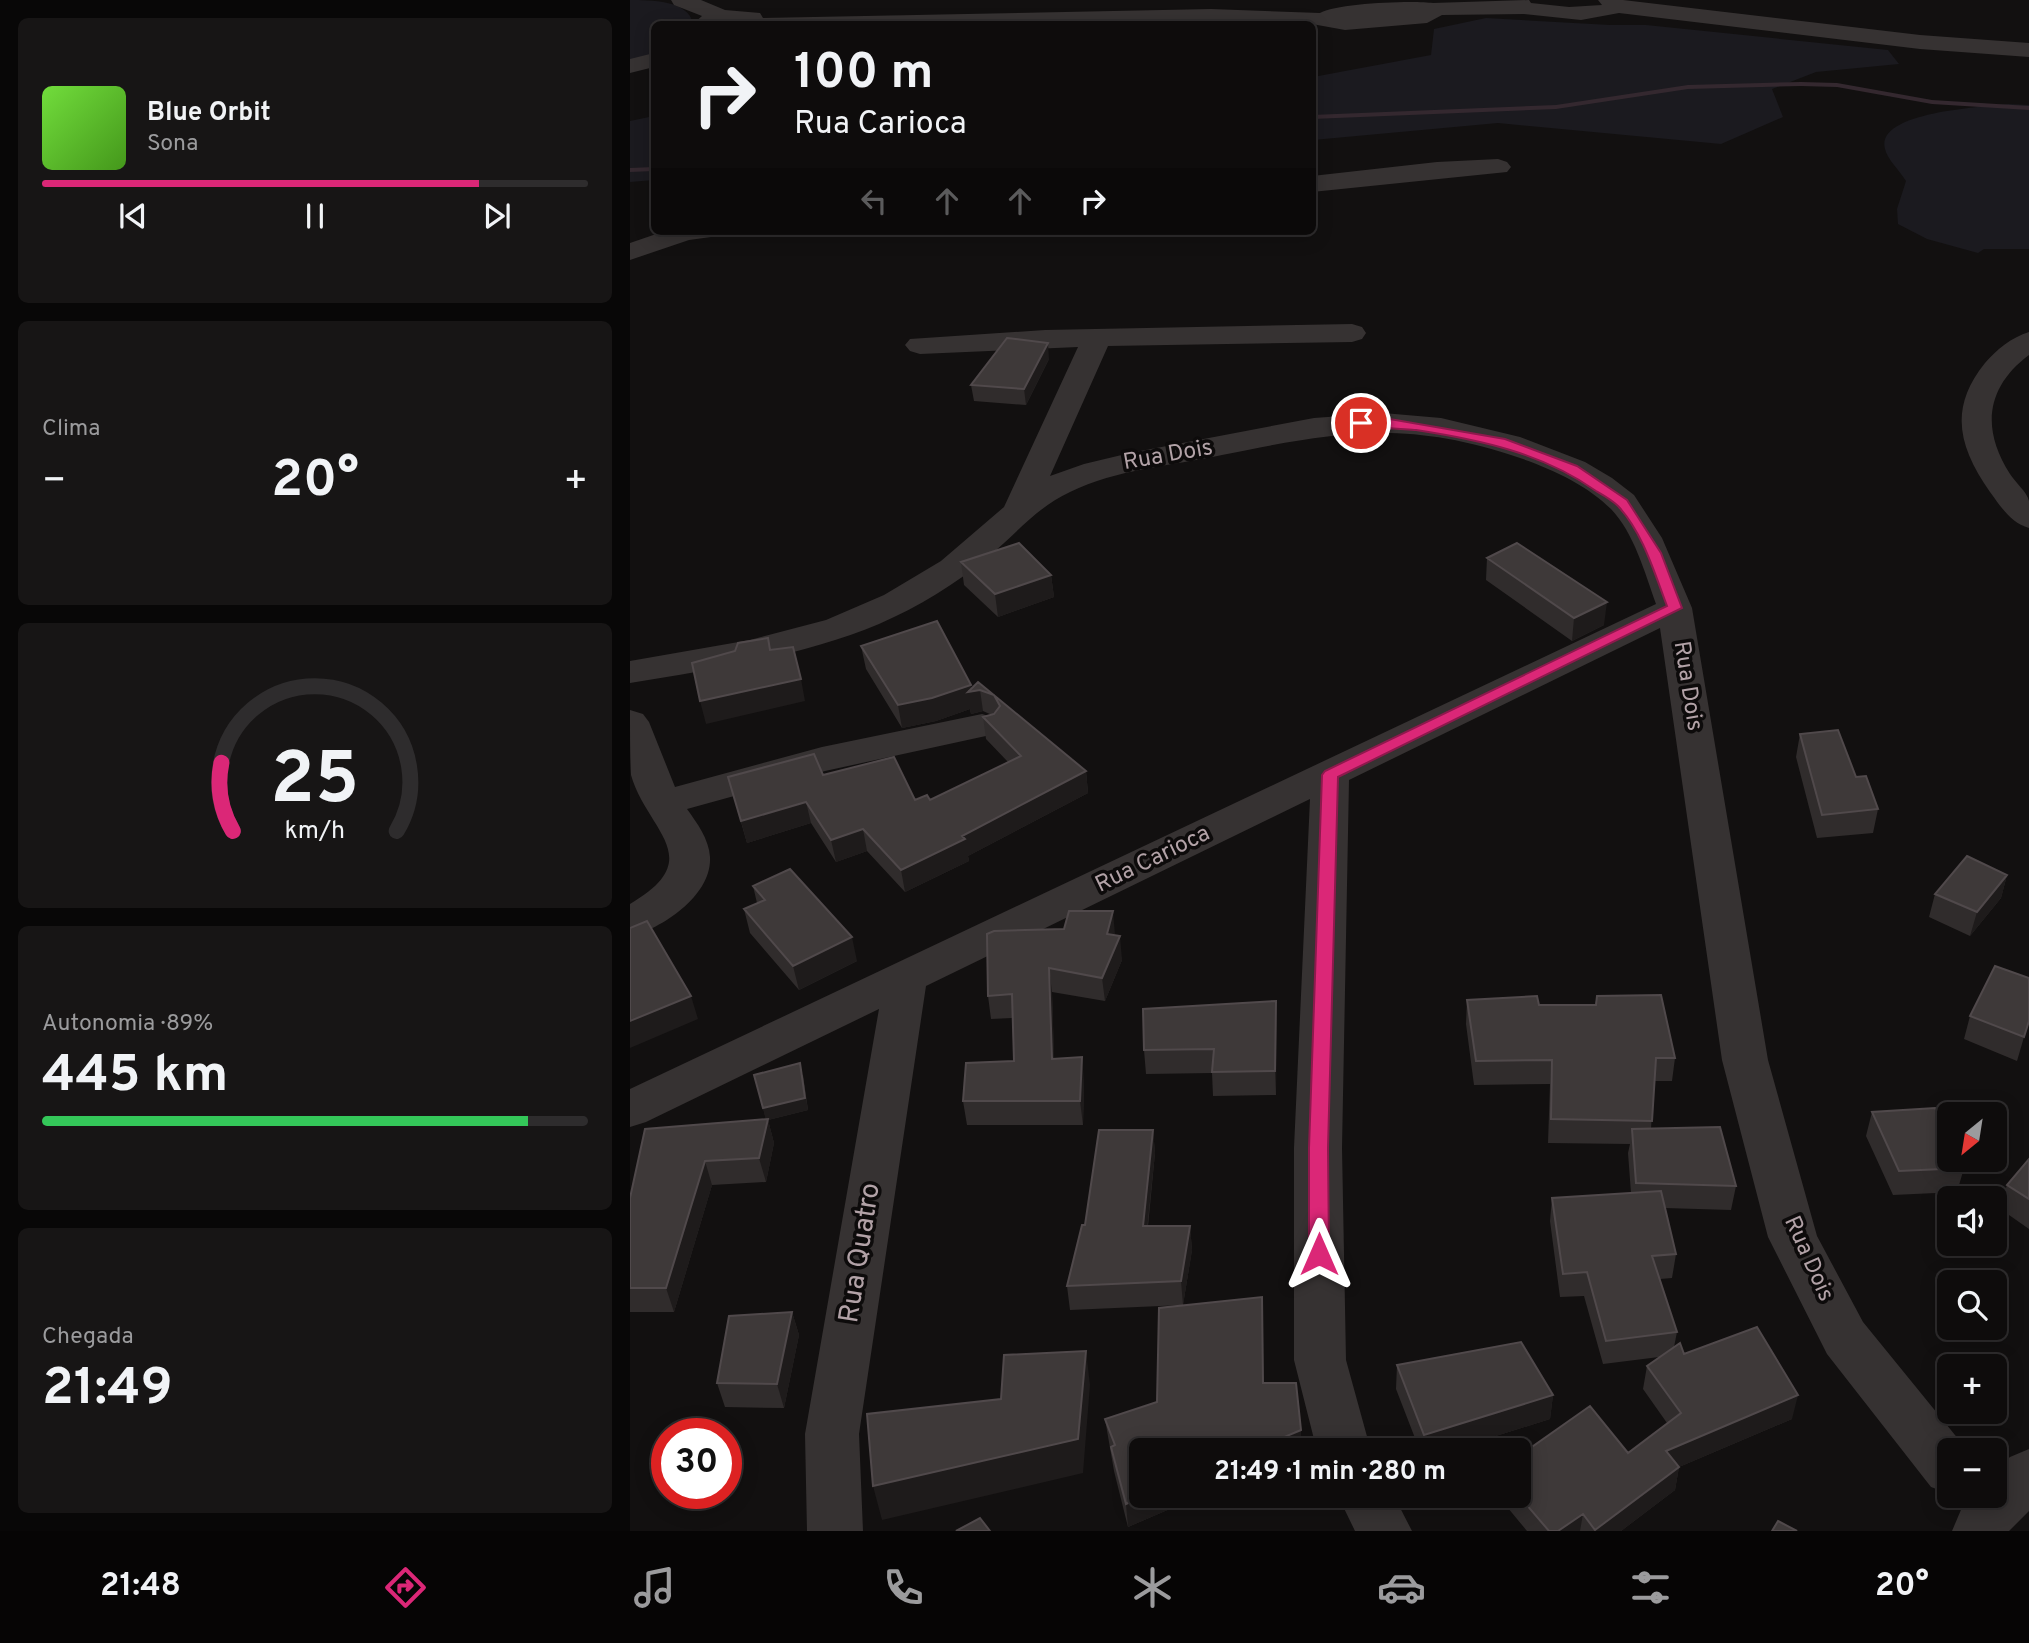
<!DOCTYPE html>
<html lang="pt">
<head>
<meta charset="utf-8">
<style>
	:root { --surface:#0e0c0c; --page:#171515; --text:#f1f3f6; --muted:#9b9b9d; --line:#2e2c2d; --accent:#db2777 }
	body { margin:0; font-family:Overpass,sans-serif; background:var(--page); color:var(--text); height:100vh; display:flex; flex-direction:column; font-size:26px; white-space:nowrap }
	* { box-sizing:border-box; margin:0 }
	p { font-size:23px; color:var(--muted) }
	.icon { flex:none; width:38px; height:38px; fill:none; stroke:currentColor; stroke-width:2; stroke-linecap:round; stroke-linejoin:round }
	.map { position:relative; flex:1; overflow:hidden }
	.sheet { display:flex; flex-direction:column; gap:18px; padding:18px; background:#080707; width:630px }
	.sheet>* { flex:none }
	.banner { position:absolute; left:21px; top:21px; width:665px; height:214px; border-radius:10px; box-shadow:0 4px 18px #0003,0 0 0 2px var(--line); background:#0e0c0c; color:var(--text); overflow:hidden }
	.needle { width:46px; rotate:210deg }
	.controls { position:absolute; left:1307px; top:1102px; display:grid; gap:14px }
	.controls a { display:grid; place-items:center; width:70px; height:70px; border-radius:10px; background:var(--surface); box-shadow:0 4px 18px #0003,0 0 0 2px var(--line); font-size:35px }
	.speed { position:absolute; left:21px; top:1418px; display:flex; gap:14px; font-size:35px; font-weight:700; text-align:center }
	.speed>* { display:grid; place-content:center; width:91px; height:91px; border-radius:50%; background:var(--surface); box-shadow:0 4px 18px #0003,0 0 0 2px var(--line); line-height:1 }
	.speed .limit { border:10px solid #d22; background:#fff; color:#111 }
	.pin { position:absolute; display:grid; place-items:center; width:60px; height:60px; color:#fff; margin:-30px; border:4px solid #fff; border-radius:50%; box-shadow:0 2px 7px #0007 }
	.me { position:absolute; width:77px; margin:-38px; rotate:0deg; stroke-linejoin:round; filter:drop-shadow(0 0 5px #0008) }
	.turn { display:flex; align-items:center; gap:24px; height:147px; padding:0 28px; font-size:32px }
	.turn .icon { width:91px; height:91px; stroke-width:2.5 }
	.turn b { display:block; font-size:49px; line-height:60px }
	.lanes { display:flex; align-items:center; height:66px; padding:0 28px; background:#0003; justify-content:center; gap:35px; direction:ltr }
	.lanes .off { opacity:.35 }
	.big { font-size:52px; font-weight:700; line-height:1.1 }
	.sheet .card { flex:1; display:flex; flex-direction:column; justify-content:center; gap:10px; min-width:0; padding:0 24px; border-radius:10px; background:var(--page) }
	.sheet .dial { align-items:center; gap:0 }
	.dial svg { height:182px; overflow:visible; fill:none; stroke:var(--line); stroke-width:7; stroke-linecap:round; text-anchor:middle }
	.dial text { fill:var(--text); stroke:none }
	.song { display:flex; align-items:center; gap:21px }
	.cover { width:84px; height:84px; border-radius:10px; background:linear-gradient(135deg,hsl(100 70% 55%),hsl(100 70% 35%)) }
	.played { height:7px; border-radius:4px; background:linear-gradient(90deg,var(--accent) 80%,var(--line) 80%) }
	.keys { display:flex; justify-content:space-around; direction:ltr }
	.heat { display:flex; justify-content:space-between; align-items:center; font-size:38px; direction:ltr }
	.charge { height:10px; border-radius:5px; background:linear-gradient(90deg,#34c759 89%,var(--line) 0) }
	.trip { position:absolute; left:499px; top:1438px; width:402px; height:70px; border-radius:10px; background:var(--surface); box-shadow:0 4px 18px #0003,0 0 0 2px var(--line); font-weight:700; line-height:70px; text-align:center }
	.tabs { display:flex; height:112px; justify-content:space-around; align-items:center; background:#060505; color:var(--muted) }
	.tabs .icon { width:49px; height:49px }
	.tabs .current { color:var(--accent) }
	.tabs b { font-size:32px; color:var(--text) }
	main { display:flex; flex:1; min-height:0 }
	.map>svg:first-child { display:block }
</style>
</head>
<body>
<main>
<section class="sheet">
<div class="card">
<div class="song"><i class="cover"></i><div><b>Blue Orbit</b><p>Sona</p></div></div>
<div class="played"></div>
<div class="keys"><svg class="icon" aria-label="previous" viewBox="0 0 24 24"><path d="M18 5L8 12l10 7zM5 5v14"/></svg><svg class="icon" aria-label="pause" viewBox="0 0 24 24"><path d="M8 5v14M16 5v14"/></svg><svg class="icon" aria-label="next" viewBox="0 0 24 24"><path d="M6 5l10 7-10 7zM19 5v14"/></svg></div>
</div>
<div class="card"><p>Clima</p>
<div class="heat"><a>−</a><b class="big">20°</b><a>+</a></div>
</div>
<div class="card dial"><svg viewBox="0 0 100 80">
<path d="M14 69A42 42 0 1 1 86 69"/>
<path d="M14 69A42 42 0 0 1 9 39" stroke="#db2777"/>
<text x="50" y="56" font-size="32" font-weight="700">25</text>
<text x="50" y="72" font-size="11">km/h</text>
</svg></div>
<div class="card"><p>Autonomia · 89%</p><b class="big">445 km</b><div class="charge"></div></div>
<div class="card"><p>Chegada</p><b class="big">21:49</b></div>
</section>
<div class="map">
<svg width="1399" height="1531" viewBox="0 0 1399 1531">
	<rect width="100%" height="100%" fill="#121010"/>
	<path fill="#1b1a1f" d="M 0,0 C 20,0 59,0 63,24 L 24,24 L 24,55 L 0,61 Z
		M 856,18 L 980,25 L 1016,25 L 1258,50 L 1269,64 L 1186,72 L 1142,89 L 1153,117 L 1091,144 L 868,123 L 683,140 L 683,77 L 801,55 L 804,29 Z
		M 1378,104 L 1399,105 L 1399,249 L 1354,249 L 1348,253 L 1297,239 L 1268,224 L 1267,209 L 1276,181 C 1270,171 1257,159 1255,149 C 1245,111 1356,107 1378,104 Z
		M 24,116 L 24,180 L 0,182 L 0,121 Z"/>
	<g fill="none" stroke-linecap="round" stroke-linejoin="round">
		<path fill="#34282f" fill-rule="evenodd" d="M 1171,82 L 1207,83 L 1302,100 L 1399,106 L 1399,110 L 1302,104 L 1207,87 L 1171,86 L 1058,89 L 926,109 L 682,119 L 682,115 L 926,105 L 1058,85 Z
			M 24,167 L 24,171 L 0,172 L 0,168 Z"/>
		<path fill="#363232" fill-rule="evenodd" d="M 41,0 L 71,0 L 95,10 L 130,13 L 133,18 L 581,9 L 690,13 C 706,3 784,0 803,3 L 899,0 L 901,3 L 939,7 L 972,5 L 968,0 L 993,0 L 1290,35 L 1399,43 L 1399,57 L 1290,49 L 989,13 L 951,20 L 894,14 L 812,15 L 797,23 L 715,30 L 682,24 L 581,23 L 63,24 L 72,16 L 44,5 Z
			M 24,53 L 24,67 L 0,73 L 0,59 Z
			M 868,159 L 877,162 L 881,167 L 877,172 L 682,192 L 682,176 L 807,162 Z
			M 35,231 L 85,231 L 81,237 L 59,240 L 0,260 L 0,243 Z
			M 722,324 L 732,327 L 736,333 L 732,339 L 722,342 L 478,346 L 420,476 L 454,464 L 500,453 L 684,418 L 753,413 L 811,418 L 890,437 L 955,462 L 982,478 L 1004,495 L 1032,538 L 1062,608 L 1138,1060 L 1187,1236 L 1233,1322 L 1338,1451 L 1320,1451 L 1320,1494 L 1301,1487 L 1197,1354 L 1138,1237 L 1092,1060 L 1030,628 L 719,780 L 712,1148 L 716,1360 L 741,1451 L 687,1451 L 664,1360 L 664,1148 L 680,799 L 296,986 L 229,1434 L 233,1531 L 177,1531 L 175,1434 L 249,1009 L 16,1122 L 0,1127 L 0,1089 L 1026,604 C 1015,573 1004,533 981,509 C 957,485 922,469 890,458 C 776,419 706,432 592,455 C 541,466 487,469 440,492 C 407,507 385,535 358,557 C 326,584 288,607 249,624 C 170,657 84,669 0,683 L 0,661 L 120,640 L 196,620 L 254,595 L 311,561 L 374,507 L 448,347 L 290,354 L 280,351 L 275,345 L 280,339 L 415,330 Z
			M 1399,332 L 1399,355 C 1356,387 1351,429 1380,474 C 1385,482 1397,492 1399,501 C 1399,509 1399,519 1399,528 C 1381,523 1371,507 1360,492 C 1329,447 1318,409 1355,363 C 1366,350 1382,337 1399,332 Z
			M 0,710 L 13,714 L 19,722 L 45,787 L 192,747 L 352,714 L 365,718 L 371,726 L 365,734 L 195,771 L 57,809 C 67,823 79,839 80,857 C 82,896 32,928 0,937 L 0,904 C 79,858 17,831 1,775 C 0,756 0,730 0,710 Z
			M 1399,1449 L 1399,1511 L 1379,1531 L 1322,1531 L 1336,1498 L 1365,1496 L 1365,1471 L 1380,1457 Z
			M 708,1496 L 764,1496 L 782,1531 L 725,1531 Z"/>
	</g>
	<path fill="#302c2c" d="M 419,359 L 396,405 L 344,401 L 341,385 Z
		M 857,558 L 974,625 L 942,641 L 856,580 Z
		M 331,562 L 421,575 L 424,597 L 368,617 L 334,585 Z
		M 231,646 L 342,688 L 348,682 L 456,771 L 458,793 L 338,856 L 339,861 L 275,892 L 237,851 L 206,862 L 181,823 L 117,843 L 98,777 L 193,775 L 285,800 L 300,800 L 378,762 L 356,739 L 353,717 L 362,715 L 353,711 L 341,714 L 340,709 L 306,721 L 272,728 L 236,669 Z
		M 1170,734 L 1226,777 L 1248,809 L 1243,833 L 1187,838 L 1166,757 Z
		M 1377,875 L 1371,898 L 1340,936 L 1299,917 L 1305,894 Z
		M 123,886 L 227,961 L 169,990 L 120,933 L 114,909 L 127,903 Z
		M 485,935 L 492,960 L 475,1001 L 422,992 L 424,1059 L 454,1081 L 453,1125 L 337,1125 L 333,1101 L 384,1061 L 382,1018 L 361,1019 L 358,996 Z
		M 967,996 L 1045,1058 L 1042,1081 L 1024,1081 L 1021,1129 L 1106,1186 L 1101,1210 L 1035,1208 L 1046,1254 L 1042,1278 L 1030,1279 L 1047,1332 L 1044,1347 L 1054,1354 L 1162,1419 L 1049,1467 L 1045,1490 L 991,1531 L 897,1531 L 868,1496 L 889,1496 L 998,1453 L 1037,1423 L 1013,1389 L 1017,1366 L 1029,1357 L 973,1364 L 954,1296 L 930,1297 L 920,1221 L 922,1198 L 1001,1193 L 998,1153 L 1000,1144 L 918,1143 L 920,1084 L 844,1085 L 836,1024 L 837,1000 L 909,1005 L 965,1005 Z
		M 646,1001 L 646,1095 L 583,1096 L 582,1073 L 516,1074 L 514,1050 Z
		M 1340,1016 L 1394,1037 L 1387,1061 L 1334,1039 Z
		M 124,1075 L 173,1075 L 178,1110 L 138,1120 L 144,1143 L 136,1182 L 82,1185 L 44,1312 L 0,1312 L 0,1198 L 136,1119 Z
		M 1242,1112 L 1334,1168 L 1327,1192 L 1263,1195 L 1236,1136 Z
		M 523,1130 L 525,1153 L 518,1226 L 560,1226 L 562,1250 L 553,1305 L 440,1310 L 437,1286 L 455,1225 Z
		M 1399,1159 L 1399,1229 L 1369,1208 L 1377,1185 Z
		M 632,1297 L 633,1383 L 671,1430 L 671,1451 L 511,1451 L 511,1496 L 570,1496 L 498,1527 L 484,1471 L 475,1419 L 527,1402 Z
		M 162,1312 L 169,1335 L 154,1408 L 95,1407 L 87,1383 Z
		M 767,1365 L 923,1395 L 920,1419 L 818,1451 L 790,1451 L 766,1389 Z"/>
	<path fill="#1e1b1b" d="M 418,343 L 419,359 L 396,405 L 394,389 Z
		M 421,575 L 424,597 L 368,617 L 365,594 Z
		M 977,602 L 974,625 L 942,641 L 944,618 Z
		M 171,679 L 175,701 L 76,724 L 70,701 Z
		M 341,685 L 342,692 L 350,690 L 353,711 L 341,714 L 340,709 L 306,721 L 272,728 L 268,705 Z
		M 456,771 L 458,793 L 338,856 L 339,861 L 275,892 L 271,870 L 332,836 Z
		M 176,802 L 181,823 L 117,843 L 111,821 Z
		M 233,829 L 237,851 L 206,862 L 201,840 Z
		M 1377,875 L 1371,898 L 1340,936 L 1347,912 Z
		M 483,911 L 485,935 L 477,934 Z
		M 490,936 L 492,960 L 475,1001 L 472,978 Z
		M 222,937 L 227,961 L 169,990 L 163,966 Z
		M 419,968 L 422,992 L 425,1083 L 422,1059 Z
		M 61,996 L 68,1019 L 0,1048 L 0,1021 Z
		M 646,1001 L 647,1025 L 646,1095 L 645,1071 Z
		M 452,1057 L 454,1081 L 453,1125 L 450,1101 Z
		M 170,1063 L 178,1110 L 138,1120 L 144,1143 L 136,1182 L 129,1158 L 136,1121 L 133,1108 Z
		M 523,1130 L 525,1153 L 515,1249 L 513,1226 Z
		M 75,1161 L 82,1185 L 44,1312 L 36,1288 Z
		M 560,1226 L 562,1250 L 553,1305 L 551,1281 Z
		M 162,1312 L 169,1335 L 154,1408 L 147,1384 Z
		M 456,1351 L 460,1385 L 453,1473 L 252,1520 L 243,1486 Z
		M 923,1395 L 920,1419 L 818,1451 L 794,1451 L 794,1435 Z
		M 1168,1395 L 1162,1419 L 1049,1467 L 1045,1490 L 991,1531 L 965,1531 L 1036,1451 Z
		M 671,1430 L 671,1451 L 621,1451 Z
		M 513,1496 L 570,1496 L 498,1527 L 496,1504 Z
		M 953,1514 L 950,1531 L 928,1531 Z"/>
	<path fill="#3e3939" stroke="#50494b" stroke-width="2" d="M 377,338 L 418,343 L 394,389 L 341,385 Z
		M 389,543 L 421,575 L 365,594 L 331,562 Z
		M 887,543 L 977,602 L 944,618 L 857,558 Z
		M 307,621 L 341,685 L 302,698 L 268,705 L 231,646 Z
		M 138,638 L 140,650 L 163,647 L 171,679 L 70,701 L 62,663 L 105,651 L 108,643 Z
		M 348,682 L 456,771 L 332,836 L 335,839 L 271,870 L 233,829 L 201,840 L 176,802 L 111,821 L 98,777 L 184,754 L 193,775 L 264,757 L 285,800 L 297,795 L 300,800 L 391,756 L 353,717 L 364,714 L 370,706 L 364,695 L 350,690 L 338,692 Z
		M 1208,730 L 1226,777 L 1236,776 L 1248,809 L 1192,815 L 1170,734 Z
		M 1337,856 L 1377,875 L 1347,912 L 1305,894 Z
		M 160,869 L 222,937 L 163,966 L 114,909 L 135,900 L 123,886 Z
		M 439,911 L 483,911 L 477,934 L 490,936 L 472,978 L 419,968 L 422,1059 L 452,1057 L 450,1101 L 333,1101 L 336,1063 L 384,1061 L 382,994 L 358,996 L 357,934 L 364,931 L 434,929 Z
		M 17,921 L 61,996 L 0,1021 L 0,928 Z
		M 1365,966 L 1399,978 L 1399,1021 L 1394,1037 L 1340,1016 Z
		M 1031,995 L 1045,1058 L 1026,1058 L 1022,1121 L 921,1119 L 922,1060 L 846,1061 L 837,1000 L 907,996 L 909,1005 L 966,1005 L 967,996 Z
		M 646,1001 L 645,1071 L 582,1072 L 584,1049 L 514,1050 L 513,1009 Z
		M 170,1063 L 175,1098 L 133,1108 L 124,1075 Z
		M 1305,1108 L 1320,1138 L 1320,1160 L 1330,1160 L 1334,1168 L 1269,1171 L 1242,1112 Z
		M 138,1119 L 129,1158 L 75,1161 L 36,1288 L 0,1288 L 0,1198 L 15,1129 Z
		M 1090,1127 L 1106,1186 L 1006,1183 L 1002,1129 Z
		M 469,1130 L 523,1130 L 513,1226 L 560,1226 L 551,1281 L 437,1286 L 452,1225 L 455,1225 Z
		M 1399,1159 L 1399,1199 L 1377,1185 Z
		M 1031,1191 L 1046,1254 L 1022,1256 L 1047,1332 L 976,1341 L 957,1272 L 933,1274 L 922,1198 Z
		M 632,1297 L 633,1383 L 666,1383 L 671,1430 L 621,1451 L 511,1451 L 511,1496 L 513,1496 L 496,1504 L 481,1447 L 485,1445 L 475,1419 L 527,1402 L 529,1308 Z
		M 162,1312 L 147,1384 L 87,1383 L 99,1316 Z
		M 1127,1327 L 1168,1395 L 1036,1451 L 1049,1467 L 965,1530 L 953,1514 L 928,1531 L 919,1531 L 889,1496 L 889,1456 L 960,1406 L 998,1453 L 1051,1413 L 1017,1366 L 1050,1343 L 1054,1354 Z
		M 891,1342 L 923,1395 L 794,1435 L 767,1365 Z
		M 456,1351 L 448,1439 L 243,1486 L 237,1414 L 371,1399 L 374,1355 Z
		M 350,1518 L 360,1531 L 326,1531 Z
		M 1148,1521 L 1167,1531 L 1142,1531 Z"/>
	<path fill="#db2777" stroke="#8e194d" stroke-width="2" d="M 754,418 L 875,439 L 947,466 L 997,500 L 1031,553 L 1052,608 L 708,777 L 698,1148 L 699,1254 L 696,1260 L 689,1263 L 682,1260 L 679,1254 L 679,1148 L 692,775 L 695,771 L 1037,606 C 1024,572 1013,533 988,506 C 982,500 973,495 966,491 C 912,453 851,440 786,430 C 775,429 728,427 724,423 L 731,419 Z"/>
	<g text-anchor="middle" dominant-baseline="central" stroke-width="7" stroke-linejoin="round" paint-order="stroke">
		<g font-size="23" fill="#b2a2a7" stroke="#0d0b0b">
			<text transform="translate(538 456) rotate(-10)">Rua Dois</text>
			<text transform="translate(1057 686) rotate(81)">Rua Dois</text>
			<text transform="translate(523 860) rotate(-26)">Rua Carioca</text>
			<text transform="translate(1178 1259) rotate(66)">Rua Dois</text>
		</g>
		<g font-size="28" fill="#b2a2a7" stroke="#0d0b0b">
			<text transform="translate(231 1253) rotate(-81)">Rua Quatro</text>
		</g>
	</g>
</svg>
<div class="controls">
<a><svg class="needle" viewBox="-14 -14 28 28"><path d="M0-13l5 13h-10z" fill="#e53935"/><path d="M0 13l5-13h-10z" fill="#9b9b9d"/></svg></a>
<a><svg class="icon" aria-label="sound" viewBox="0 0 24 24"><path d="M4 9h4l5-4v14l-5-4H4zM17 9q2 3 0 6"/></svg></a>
<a><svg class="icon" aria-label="search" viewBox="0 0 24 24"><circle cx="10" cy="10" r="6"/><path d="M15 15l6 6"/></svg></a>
<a>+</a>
<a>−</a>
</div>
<div class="speed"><div class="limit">30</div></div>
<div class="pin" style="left:731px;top:423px;background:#d93025"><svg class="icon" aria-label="arrive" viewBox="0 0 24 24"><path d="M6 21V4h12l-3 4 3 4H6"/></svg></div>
<svg class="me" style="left:689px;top:1254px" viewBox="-20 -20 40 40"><path d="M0-17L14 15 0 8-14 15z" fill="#db2777" stroke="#fff" stroke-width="4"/></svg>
<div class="trip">21:49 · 1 min · 280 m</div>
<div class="banner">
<div class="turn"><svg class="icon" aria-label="right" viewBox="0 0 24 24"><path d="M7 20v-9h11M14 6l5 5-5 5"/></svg><div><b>100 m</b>Rua Carioca</div></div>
<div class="lanes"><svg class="icon off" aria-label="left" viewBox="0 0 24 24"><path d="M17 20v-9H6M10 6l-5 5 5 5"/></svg><svg class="icon off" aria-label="ahead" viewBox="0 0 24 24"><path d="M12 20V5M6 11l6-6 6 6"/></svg><svg class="icon off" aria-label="ahead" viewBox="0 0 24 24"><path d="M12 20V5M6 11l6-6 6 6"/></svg><svg class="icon" aria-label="right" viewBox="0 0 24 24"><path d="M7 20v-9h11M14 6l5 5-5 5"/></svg></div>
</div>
</div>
</main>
<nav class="tabs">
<b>21:48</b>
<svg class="icon current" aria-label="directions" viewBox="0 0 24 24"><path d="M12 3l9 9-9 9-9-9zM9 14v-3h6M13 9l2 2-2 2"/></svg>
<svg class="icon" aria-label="music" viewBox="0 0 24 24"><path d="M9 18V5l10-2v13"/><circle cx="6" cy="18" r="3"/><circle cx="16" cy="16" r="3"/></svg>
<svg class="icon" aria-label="phone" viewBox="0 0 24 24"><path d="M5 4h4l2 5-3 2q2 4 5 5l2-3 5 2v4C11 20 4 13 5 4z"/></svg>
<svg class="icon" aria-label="climate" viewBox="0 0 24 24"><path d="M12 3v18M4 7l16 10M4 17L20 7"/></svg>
<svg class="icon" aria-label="car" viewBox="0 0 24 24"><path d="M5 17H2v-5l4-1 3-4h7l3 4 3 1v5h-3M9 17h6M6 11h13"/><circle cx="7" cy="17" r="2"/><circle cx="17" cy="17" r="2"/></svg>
<svg class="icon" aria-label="filters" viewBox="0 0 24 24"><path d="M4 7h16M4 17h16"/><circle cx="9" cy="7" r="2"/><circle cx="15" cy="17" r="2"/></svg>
<b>20°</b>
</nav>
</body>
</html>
